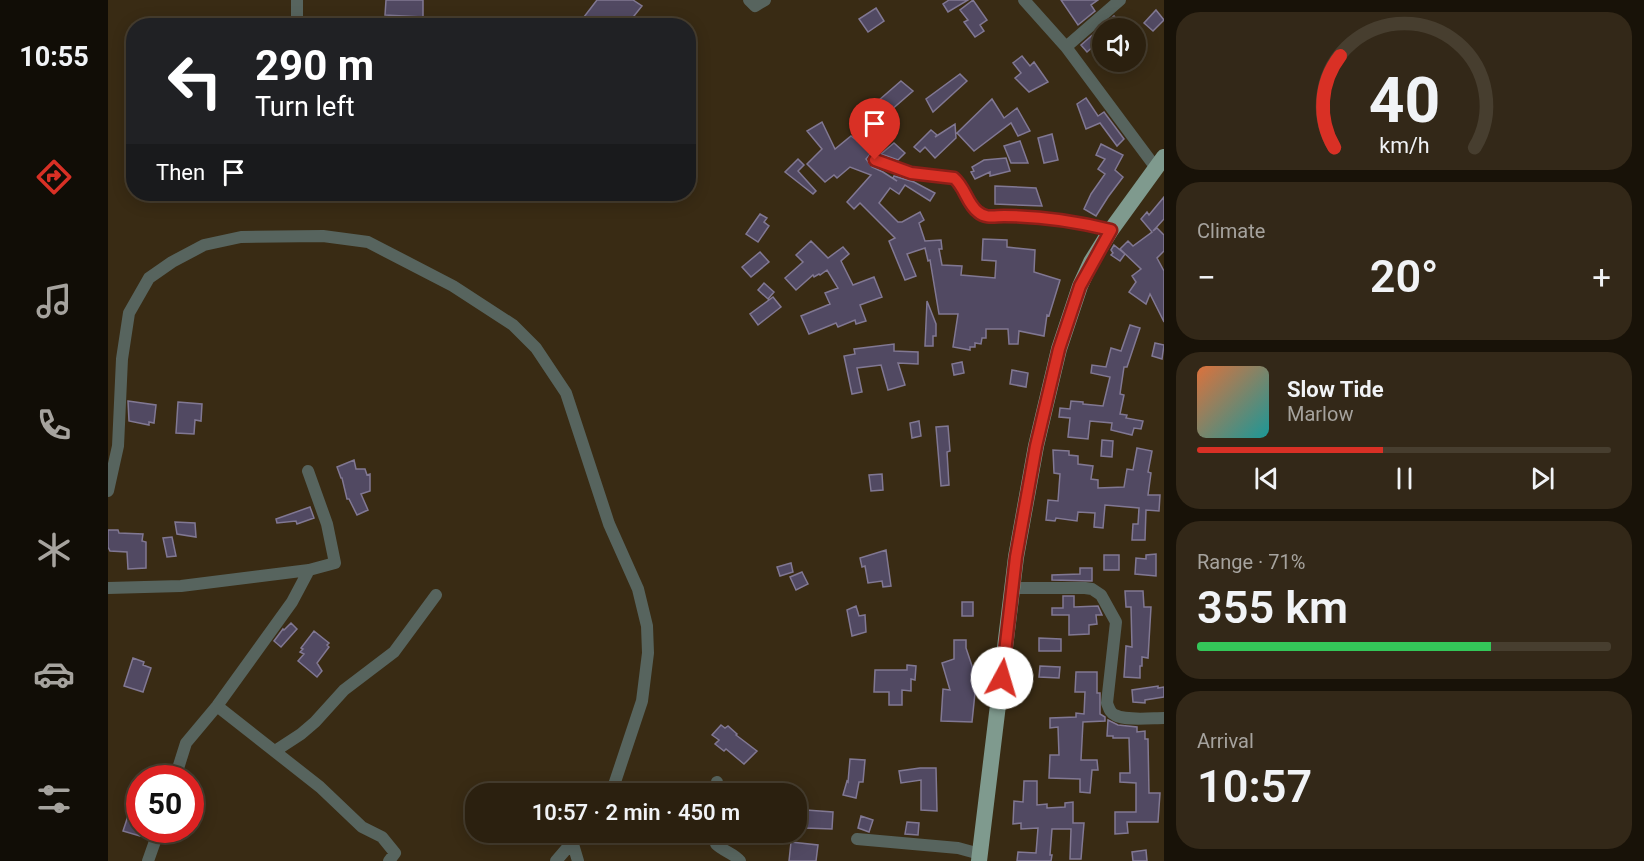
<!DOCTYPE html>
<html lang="en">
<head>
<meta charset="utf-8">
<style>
	:root { --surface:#2b200f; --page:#332818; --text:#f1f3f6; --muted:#a6a39e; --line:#473e2f; --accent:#d93025 }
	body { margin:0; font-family:Roboto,sans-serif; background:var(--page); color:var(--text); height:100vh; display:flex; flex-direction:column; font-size:22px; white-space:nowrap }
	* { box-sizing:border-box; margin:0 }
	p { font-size:20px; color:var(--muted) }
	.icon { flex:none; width:33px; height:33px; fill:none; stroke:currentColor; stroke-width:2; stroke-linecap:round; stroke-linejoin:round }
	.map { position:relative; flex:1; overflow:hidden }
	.drawer { display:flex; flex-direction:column; gap:12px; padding:12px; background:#181208; width:480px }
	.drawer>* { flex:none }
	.top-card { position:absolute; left:18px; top:18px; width:570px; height:183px; border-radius:24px; box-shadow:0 3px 15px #0003,0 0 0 2px var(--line); background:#202124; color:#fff; overflow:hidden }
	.controls { position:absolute; left:984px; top:18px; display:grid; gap:12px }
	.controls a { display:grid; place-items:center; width:54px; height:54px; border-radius:50%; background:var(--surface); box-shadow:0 3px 15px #0003,0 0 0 2px var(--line); font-size:30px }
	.speed { position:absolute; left:18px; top:765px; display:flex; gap:12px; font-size:30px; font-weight:700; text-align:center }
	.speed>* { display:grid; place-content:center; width:78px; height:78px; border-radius:50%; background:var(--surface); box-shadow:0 3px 15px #0003,0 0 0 2px var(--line); line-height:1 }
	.speed .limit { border:9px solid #d22; background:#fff; color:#111 }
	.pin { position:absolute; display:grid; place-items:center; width:51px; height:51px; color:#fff; margin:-62px -26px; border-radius:50% 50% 50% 0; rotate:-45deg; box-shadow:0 0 6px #0007 }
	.pin .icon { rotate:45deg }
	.me { position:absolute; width:66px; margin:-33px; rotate:6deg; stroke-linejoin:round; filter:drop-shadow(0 0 4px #0008) }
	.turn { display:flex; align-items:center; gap:21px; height:126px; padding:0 30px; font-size:27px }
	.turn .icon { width:78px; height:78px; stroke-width:2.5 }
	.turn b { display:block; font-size:42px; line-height:51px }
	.then { display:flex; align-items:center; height:57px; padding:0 30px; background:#0003; gap:12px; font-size:22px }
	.big { font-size:45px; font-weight:600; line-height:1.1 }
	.drawer .card { flex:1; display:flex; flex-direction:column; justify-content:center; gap:9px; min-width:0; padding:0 21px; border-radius:24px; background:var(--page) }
	.drawer .dial { align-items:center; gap:0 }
	.dial svg { height:156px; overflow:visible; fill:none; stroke:var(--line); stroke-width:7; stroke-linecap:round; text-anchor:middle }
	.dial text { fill:var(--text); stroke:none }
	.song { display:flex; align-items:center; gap:18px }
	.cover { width:72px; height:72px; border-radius:9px; background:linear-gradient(135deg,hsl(20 70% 55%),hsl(180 70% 35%)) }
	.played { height:6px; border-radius:3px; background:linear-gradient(90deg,var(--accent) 45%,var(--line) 45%) }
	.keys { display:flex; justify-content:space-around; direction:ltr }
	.heat { display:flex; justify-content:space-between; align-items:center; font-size:33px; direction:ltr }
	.charge { height:9px; border-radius:4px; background:linear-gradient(90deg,#34c759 71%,var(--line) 0) }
	.trip { position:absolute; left:357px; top:783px; width:342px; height:60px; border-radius:24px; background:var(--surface); box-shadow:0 3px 15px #0003,0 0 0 2px var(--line); font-weight:600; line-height:60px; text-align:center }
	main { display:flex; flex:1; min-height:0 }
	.dock { display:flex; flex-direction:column; width:108px; justify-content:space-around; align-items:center; background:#110d06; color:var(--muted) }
	.dock .icon { width:42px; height:42px }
	.dock .on { color:var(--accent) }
	.dock b { font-size:27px; color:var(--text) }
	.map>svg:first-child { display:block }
</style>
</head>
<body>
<main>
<nav class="dock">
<b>10:55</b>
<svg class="icon on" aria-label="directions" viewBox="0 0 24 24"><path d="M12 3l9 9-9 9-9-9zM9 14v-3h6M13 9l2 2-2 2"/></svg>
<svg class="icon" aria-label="music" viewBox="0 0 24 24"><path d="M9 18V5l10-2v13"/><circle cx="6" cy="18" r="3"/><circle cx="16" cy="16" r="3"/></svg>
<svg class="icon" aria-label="phone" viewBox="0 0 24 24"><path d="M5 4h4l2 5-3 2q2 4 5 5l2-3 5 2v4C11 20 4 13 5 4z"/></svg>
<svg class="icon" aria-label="climate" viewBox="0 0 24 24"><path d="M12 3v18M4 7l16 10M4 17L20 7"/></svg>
<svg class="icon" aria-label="car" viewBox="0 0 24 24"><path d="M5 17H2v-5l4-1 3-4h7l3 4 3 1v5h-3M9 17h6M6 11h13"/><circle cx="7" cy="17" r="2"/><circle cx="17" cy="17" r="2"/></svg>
<svg class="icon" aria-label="filters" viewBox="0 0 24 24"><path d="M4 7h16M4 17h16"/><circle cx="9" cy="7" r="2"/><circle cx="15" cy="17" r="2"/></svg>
</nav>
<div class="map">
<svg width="1056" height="861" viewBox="0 0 1056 861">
	<rect width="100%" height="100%" fill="#392b14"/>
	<path fill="#514962" stroke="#817893" stroke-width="1.5" d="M 278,0 L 315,0 L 315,17 L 277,15 Z
		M 489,0 L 525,0 L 534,6 L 526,16 L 538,26 L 469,26 Z
		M 841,0 L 860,0 L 840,12 L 835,4 Z
		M 865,0 L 879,20 L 872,25 L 876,31 L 867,37 L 856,22 L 860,20 L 852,10 Z
		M 953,0 L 990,0 L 983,5 L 987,11 L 970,25 Z
		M 768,8 L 776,21 L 760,32 L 751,19 Z
		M 1048,10 L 1056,20 L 1045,31 L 1036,23 Z
		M 1006,16 L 1013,24 L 1007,28 L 994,28 L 994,39 L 979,52 L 973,45 Z
		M 914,56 L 922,66 L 926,62 L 940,82 L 921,92 L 907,78 L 913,73 L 905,63 Z
		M 852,74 L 859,81 L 825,112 L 818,99 Z
		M 793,81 L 805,91 L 782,111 L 770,101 Z
		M 978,98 L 990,116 L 996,112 L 1016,139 L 1009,146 L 992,123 L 978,129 L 969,104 Z
		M 884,99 L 896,118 L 909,108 L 922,131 L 910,136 L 903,123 L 866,151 L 849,133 Z
		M 714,122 L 727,149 L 743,136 L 764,152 L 758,159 L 764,167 L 775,172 L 789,181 L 785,178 L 786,176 L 806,182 L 827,193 L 822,201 L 797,185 L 791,194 L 782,188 L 771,203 L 790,222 L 794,222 L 812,212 L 816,220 L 811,223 L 817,241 L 833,240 L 834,249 L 831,249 L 834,265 L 854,266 L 853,275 L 887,278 L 888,261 L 874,260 L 875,239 L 899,240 L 899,247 L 927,250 L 926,272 L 952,280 L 941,316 L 939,315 L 936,336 L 911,331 L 910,344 L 901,344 L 900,329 L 878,329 L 878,338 L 874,338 L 873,344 L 867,343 L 867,347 L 862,347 L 862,350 L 845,347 L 850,314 L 831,314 L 822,260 L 820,261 L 817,248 L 799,254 L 808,276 L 797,280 L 781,241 L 787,238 L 752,203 L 746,209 L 739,202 L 763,175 L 742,167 L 729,178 L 726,175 L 717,182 L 699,164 L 714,149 L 699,131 Z
		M 847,124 L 848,138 L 827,158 L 817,147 L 812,152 L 806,147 L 823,130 L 829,135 L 827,137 Z
		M 944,134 L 950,160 L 936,163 L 930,138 Z
		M 912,141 L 920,163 L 903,163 L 896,146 Z
		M 786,143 L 797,153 L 790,160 L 773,154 Z
		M 993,144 L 1015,155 L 1007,170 L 1015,177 L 1000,197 L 988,216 L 976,209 L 983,194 L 997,174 L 990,169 L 997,159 L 988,155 Z
		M 898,158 L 902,171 L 882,176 L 882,172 L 867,179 L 863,172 L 866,171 L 864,167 L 876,160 Z
		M 690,159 L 696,165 L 690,171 L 708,191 L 705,194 L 677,172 Z
		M 887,186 L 928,188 L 934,206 L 887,204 Z
		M 1056,197 L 1056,219 L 1045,231 L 1049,228 L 1056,235 L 1056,251 L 1049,258 L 1056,271 L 1056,322 L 1042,294 L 1038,304 L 1021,292 L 1028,282 L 1024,276 L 1033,269 L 1012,249 L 1020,241 L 1025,246 L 1044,232 L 1033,219 L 1039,212 L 1041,215 Z
		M 652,214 L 659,218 L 656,222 L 661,226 L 650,242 L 638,234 Z
		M 703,241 L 720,258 L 735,247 L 741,254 L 733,261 L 745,285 L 766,277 L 774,297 L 752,305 L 758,321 L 748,324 L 747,320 L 730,327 L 728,323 L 701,334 L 693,316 L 722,304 L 717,293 L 730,288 L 719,270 L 712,275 L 711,274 L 706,277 L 705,275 L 688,290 L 677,278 L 695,262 L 688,255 Z
		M 1006,245 L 1017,254 L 1012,261 L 1003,255 L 1005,253 L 1003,250 Z
		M 652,252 L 661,262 L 643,277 L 634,267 Z
		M 656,283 L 666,292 L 660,299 L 650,290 Z
		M 665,297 L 673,307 L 650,325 L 642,314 Z
		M 819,301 L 828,324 L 828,336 L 825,336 L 825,346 L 817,346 Z
		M 1022,325 L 1032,328 L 1019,367 L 1016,367 L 1012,394 L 1016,395 L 1012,414 L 1019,415 L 1018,418 L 1035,421 L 1033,429 L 1026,428 L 1024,435 L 1003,430 L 1004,423 L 982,421 L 980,439 L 960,437 L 962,418 L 951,417 L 952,408 L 962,409 L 963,401 L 975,402 L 975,404 L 995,406 L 1002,377 L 983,373 L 984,365 L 998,367 L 1003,348 L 1013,351 Z
		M 1047,343 L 1056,345 L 1054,359 L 1044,356 Z
		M 786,344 L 786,351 L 810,352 L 810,364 L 790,363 L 797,385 L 780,390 L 773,365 L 749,368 L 754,392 L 744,394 L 736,356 L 747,354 L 746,349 Z
		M 854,362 L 856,373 L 846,375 L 844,364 Z
		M 904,370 L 920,373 L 918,387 L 902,384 Z
		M 20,401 L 48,405 L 46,423 L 41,422 L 41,425 L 21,421 Z
		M 70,402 L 94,404 L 93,421 L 87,420 L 86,434 L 68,433 Z
		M 811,421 L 813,436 L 804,438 L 802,423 Z
		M 840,426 L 842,451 L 839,452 L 841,485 L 833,486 L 828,427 Z
		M 994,440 L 1005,441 L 1004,457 L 993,456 Z
		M 1029,448 L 1044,451 L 1040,472 L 1043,473 L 1040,495 L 1052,495 L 1051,511 L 1038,510 L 1037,540 L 1024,540 L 1025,524 L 1030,524 L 1031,508 L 997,505 L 995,528 L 986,527 L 987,513 L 970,512 L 969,521 L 948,518 L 947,521 L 938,520 L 940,500 L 950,501 L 952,474 L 946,473 L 945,450 L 961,451 L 961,455 L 970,456 L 970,464 L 985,466 L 983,479 L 990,480 L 990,488 L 1016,487 L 1019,469 L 1025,470 Z
		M 246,460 L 248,469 L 257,469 L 259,475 L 262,474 L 262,491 L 253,494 L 260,510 L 249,515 L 241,499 L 239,499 L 234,478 L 233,478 L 229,467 Z
		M 774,474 L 775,490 L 763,491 L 761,475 Z
		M 202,507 L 206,518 L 189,524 L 188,521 L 169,523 L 168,519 Z
		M 67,522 L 87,523 L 88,537 L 69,534 Z
		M 0,530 L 10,530 L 11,533 L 35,534 L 34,541 L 38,542 L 38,568 L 20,569 L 19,552 L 2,551 L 0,547 Z
		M 64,537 L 68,556 L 59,557 L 55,538 Z
		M 778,550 L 783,586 L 775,587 L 774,581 L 760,583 L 757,566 L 754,567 L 752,558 Z
		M 1048,554 L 1048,576 L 1027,574 L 1028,558 L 1038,559 L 1038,555 Z
		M 996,555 L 1011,555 L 1011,570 L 996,570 Z
		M 683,563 L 685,572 L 672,576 L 669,567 Z
		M 972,568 L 984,568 L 984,581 L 944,580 L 944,575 L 972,574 Z
		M 694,572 L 700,584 L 688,590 L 682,577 Z
		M 1017,591 L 1035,591 L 1036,607 L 1043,607 L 1040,658 L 1034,657 L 1034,666 L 1032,666 L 1032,678 L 1016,677 L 1018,646 L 1024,647 L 1023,607 L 1018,607 Z
		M 955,596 L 966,596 L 966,607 L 990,606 L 994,615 L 988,615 L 989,624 L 981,625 L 981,634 L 961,635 L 961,615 L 944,615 L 944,608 L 955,608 Z
		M 854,602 L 865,602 L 865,616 L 854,616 Z
		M 748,606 L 751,616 L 757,615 L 758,632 L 744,636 L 739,610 Z
		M 183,623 L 189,629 L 173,647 L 166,641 L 175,629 L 176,630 Z
		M 206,631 L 221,643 L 219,645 L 221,647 L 209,663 L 214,671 L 209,677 L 190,661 L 196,654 L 192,652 L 195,649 L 193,648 Z
		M 931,638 L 953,639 L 953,651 L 931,651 Z
		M 846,640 L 858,640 L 858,648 L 866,672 L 867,693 L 864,722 L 833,721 L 835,689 L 842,690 L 834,663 L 846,659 Z
		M 25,658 L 36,662 L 35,665 L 43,668 L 35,692 L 16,686 Z
		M 799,665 L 808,666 L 807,680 L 803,679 L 803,691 L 794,690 L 794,705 L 781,705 L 781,692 L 766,692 L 767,670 L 799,670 Z
		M 932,666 L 952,667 L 951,678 L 931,677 Z
		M 968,672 L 989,672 L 989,693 L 992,693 L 992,714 L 997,717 L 997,721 L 975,722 L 973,760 L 989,760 L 990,770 L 984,770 L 982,793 L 972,792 L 972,779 L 941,778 L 942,755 L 951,755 L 950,727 L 942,728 L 942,718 L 968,717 L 968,713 L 976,714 L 977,692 L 967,692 Z
		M 1050,686 L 1050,688 L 1056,687 L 1056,697 L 1037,700 L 1037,703 L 1025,702 L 1024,690 Z
		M 1000,720 L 1010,725 L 1029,727 L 1029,732 L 1037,731 L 1037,739 L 1040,739 L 1041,793 L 1052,793 L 1050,822 L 1019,822 L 1020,833 L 1007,834 L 1007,812 L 1028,812 L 1028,783 L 1012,782 L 1012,773 L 1022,773 L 1021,738 L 1005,738 L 1005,736 L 999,736 Z
		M 613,725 L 617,728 L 620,726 L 629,734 L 628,735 L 649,751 L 636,764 L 618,749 L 616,751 L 607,744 L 611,740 L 604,735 Z
		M 742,759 L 757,760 L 755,782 L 751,782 L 748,798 L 735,795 L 739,781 L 740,782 Z
		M 812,768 L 828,768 L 829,811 L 813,810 L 813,780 L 793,783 L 791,771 Z
		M 916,781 L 929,781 L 929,805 L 939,804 L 939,808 L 957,807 L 957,803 L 965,802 L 965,823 L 976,823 L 973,859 L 962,859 L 963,829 L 944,829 L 942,855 L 944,855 L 943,861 L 909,861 L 910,852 L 928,853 L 930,828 L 913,829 L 913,823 L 905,824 L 906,801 L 915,802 Z
		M 698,810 L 725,812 L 724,829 L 697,828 Z
		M 21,813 L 32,817 L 32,836 L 15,831 Z
		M 753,816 L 765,820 L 761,832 L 750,828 Z
		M 799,822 L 811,823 L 810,835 L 797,834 Z
		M 683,842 L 710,845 L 708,861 L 681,861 Z
		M 1038,850 L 1039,861 L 1025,861 L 1024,852 Z"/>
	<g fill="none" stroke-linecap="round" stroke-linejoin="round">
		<path stroke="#57645e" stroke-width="12" d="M 641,0 L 647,6 L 657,0
			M 916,0 L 958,47 L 1048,168
			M 189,26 L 189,0
			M 958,47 L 1012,0
			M 767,160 L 803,173 L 846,178 C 857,187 859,204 870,212 C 878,219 887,216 897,216 C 933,217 967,221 1003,230
			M 0,491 L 10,446 L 14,359 L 21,313 L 41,278 L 64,262 L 96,245 L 133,237 L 215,236 L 260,242 L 345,286 L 405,325 L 428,348 L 458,393 L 501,524 L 530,589 L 539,626 L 540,653 L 534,701 L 503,794
			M 0,588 L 73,586 L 201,570 L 227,563 L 219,524 L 200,471
			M 904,588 L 977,588 L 984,589 L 993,595 L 1008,622 L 999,703 C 1001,708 1002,713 1007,715 C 1017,721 1044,718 1056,718
			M 109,706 L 212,787 L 254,827 L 274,837 L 287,853 L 281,861
			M 167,751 L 193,734 L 207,722 L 236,690 L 286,652 L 328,595
			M 67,778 L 78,743 L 109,706 L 184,602 L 201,570
			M 609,782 L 610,794
			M 609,832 L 608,844 C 615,851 627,854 632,861
			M 749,839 L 850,848 L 872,854
			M 464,841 L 470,861
			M 40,861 L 51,830
			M 448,861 L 473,832"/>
		<path stroke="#7f9a8e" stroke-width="16" d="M 871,861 L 908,557 L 928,446 L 951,349 L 972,286 L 983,262 L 1003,230 L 1056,157"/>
	</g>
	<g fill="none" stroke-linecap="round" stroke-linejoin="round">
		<g stroke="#8d1f18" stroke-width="15">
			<path id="route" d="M 767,160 L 803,173 L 846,178 C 857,187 859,204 870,212 C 878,219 887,216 896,216 C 933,216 967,221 1003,230 L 972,286 L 951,349 L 928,446 L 908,557 L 894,678"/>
		</g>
		<use href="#route" stroke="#d93025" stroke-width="10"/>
	</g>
</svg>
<div class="controls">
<a><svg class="icon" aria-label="sound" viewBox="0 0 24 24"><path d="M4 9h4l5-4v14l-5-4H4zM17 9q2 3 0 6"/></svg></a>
</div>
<div class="speed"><div class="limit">50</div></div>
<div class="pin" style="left:767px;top:160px;background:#d93025"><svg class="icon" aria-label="arrive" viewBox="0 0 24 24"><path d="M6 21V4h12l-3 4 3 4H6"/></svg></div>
<svg class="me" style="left:894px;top:678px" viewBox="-20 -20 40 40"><circle r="19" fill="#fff"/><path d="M0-13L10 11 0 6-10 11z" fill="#d93025"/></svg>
<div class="trip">10:57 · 2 min · 450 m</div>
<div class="top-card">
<div class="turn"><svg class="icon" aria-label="left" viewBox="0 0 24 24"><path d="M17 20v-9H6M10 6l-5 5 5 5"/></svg><div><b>290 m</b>Turn left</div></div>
<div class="then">Then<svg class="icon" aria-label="arrive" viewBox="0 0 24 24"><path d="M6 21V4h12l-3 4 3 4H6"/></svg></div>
</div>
</div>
<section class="drawer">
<div class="card dial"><svg viewBox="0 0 100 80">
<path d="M14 69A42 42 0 1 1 86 69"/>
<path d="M14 69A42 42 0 0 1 17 22" stroke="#d93025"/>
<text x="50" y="56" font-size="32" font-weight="700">40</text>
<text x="50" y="72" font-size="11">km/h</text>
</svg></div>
<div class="card"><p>Climate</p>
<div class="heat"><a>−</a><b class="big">20°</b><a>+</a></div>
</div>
<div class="card">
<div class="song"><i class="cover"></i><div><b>Slow Tide</b><p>Marlow</p></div></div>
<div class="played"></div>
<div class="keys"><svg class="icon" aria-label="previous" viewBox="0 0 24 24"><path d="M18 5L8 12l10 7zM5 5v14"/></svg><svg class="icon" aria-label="pause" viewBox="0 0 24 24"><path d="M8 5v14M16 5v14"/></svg><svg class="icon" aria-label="next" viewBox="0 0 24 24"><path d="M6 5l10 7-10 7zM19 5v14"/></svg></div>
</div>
<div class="card"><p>Range · 71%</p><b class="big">355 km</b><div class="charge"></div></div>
<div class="card"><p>Arrival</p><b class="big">10:57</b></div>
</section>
</main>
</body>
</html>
